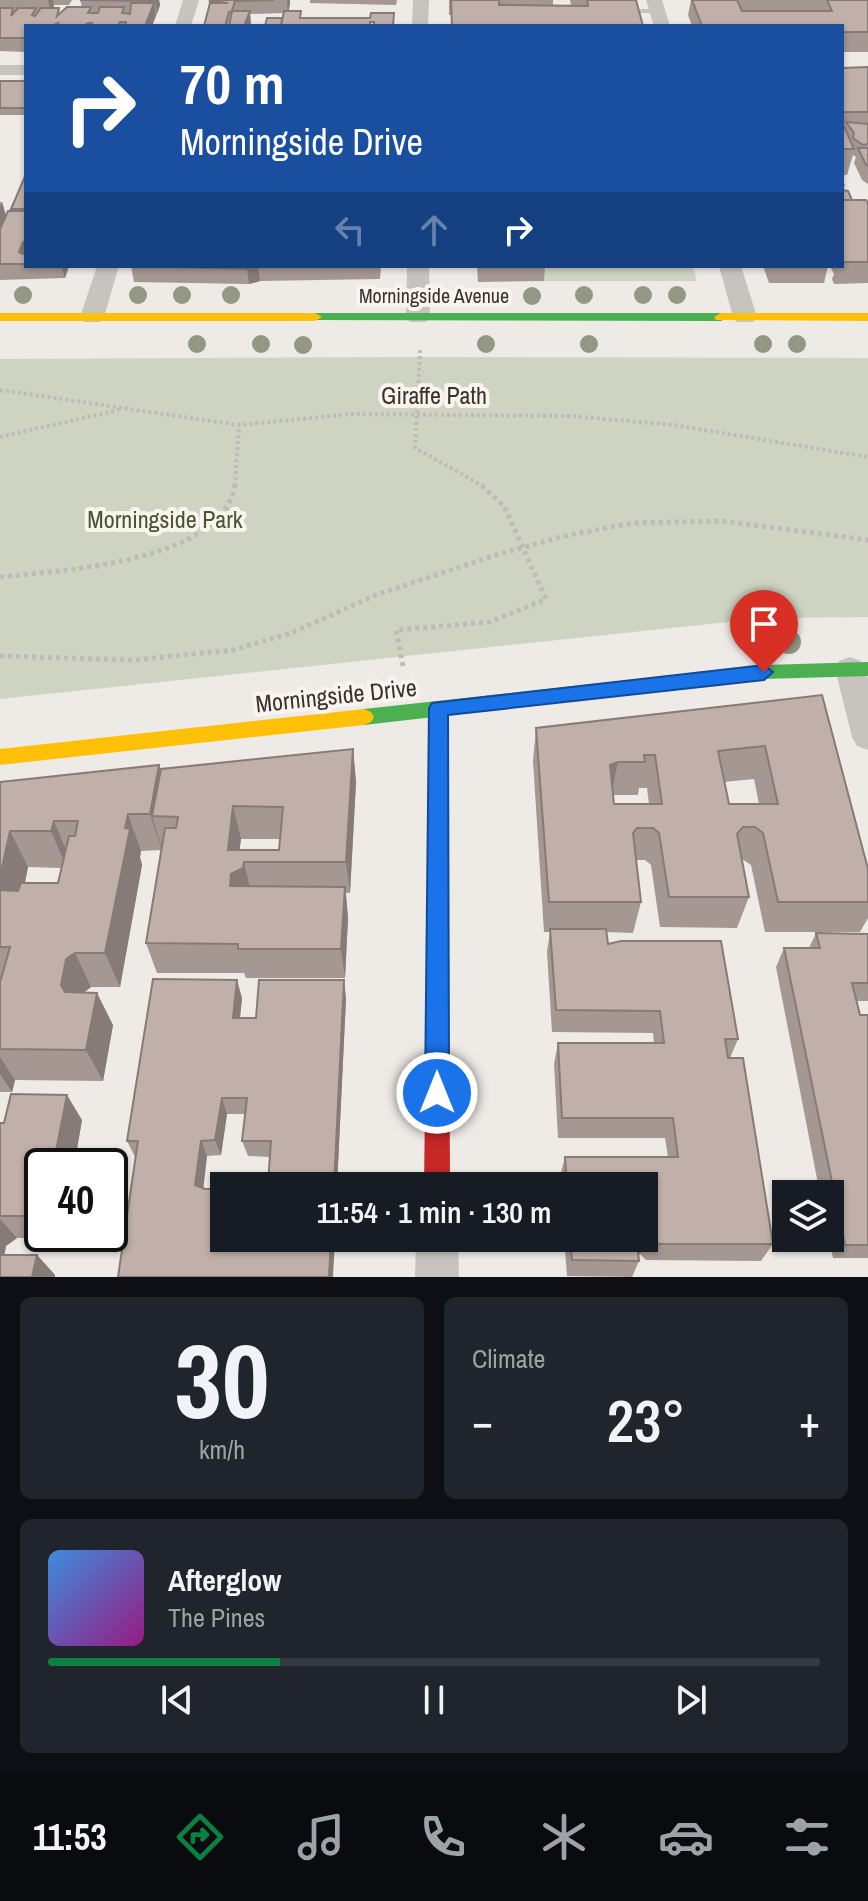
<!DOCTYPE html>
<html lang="en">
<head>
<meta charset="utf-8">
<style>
	:root { --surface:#171b24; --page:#20242c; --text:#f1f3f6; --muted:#9ea1a6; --line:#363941; --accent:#0b8043 }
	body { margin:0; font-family:"Archivo Narrow",sans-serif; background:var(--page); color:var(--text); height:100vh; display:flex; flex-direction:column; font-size:30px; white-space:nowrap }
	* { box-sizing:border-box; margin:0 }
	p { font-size:26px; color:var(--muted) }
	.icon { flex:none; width:44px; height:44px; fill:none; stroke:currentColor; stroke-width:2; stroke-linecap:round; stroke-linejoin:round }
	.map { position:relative; height:1277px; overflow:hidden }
	.sheet { display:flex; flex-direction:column; gap:20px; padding:20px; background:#0d0f14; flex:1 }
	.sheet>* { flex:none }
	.banner { position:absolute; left:24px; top:24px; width:820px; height:244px; border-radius:0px; box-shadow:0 2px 6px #0004; background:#1a4fa0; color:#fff; overflow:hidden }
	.controls { position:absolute; left:772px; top:1180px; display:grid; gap:16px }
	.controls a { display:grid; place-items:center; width:72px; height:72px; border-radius:0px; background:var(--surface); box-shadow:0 2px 6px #0004; font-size:40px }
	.speed { position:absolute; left:24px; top:1148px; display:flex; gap:16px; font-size:40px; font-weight:700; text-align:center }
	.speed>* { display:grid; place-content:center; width:104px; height:104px; border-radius:50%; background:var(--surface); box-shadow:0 2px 6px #0004; line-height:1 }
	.speed .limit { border:4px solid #111; border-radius:12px; background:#fff; color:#111 }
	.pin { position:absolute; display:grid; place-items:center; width:68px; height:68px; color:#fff; margin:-82px -34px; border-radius:50% 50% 50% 0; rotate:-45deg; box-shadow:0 0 8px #0007 }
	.pin .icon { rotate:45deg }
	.me { position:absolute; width:88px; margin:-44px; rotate:0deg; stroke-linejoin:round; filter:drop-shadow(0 0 6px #0008) }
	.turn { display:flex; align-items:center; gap:28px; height:168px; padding:0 24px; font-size:36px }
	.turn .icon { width:104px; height:104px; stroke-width:2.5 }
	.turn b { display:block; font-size:56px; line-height:68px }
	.lanes { display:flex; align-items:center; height:76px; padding:0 24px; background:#0003; justify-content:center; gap:40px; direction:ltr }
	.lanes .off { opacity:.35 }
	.big { font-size:60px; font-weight:600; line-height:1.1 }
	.sheet .card { flex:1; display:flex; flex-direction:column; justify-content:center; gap:12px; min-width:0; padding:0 28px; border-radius:12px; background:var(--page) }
	.sheet .dial { align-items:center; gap:0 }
	.dial b { font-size:104px; line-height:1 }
	.song { display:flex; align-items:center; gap:24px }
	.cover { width:96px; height:96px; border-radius:12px; background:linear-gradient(135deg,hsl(210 70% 55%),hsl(310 70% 35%)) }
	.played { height:8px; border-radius:4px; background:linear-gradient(90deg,var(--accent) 30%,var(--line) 30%) }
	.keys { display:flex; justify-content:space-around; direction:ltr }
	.heat { display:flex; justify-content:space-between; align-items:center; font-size:44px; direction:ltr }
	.sheet .tiles { flex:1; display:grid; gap:20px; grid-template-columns:1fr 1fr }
	.card:last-child { grid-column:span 2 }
	.trip { position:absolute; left:210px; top:1172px; width:448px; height:80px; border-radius:0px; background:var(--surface); box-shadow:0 2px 6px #0004; font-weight:600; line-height:80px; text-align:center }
	.tab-bar { display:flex; height:128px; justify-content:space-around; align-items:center; background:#090b0e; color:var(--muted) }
	.tab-bar .icon { width:56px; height:56px }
	.tab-bar .current { color:var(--accent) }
	.tab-bar b { font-size:36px; color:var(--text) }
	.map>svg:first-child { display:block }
</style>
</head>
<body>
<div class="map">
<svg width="868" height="1277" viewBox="0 0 868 1277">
	<rect width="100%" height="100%" fill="#eeeae6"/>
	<path fill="#cfd3c1" d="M 542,266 L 693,266 L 697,281 L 544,281 Z
		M 408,357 L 868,358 L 868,617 L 766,618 L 0,699 L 0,359 Z"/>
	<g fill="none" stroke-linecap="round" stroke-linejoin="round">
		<path stroke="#c0bbb7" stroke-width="4" stroke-dasharray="3 3" stroke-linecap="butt" d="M 420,350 L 415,448 L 483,486
			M 0,390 L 239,425 L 352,414 L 571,416 L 674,425 L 868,457
			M 0,437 L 119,410
			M 235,486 L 239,425"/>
		<path stroke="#c0bbb7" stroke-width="5" stroke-dasharray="4 4" stroke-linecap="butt" d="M 0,577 C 63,570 223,563 235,484
			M 0,656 L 134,660 L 233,650 L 291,633 L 376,595 L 496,555 L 564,536 L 633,523 L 722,521 L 868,540
			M 403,666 L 396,630 L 490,622 L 546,599 L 504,506 L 480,484"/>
		<path fill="#c7c3be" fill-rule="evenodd" d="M 619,9 L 657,9 L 661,11 L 657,13 L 622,13 L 618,11 Z"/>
		<path fill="#c7c3be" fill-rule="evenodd" d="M 183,0 L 199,0 L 191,26 L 175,26 Z
			M 413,0 L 429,0 L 428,26 L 412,26 Z
			M 646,0 L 662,0 L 670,26 L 654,26 Z
			M 0,65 L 26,65 L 26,75 L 0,75 Z
			M 97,266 L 119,266 L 104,317 L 100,322 L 84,322 L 80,317 Z
			M 407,266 L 429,266 L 430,317 L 426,322 L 410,322 L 406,317 Z
			M 719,266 L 741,266 L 757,317 L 753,322 L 737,322 L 733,317 Z
			M 850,657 L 861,661 L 868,679 L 868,750 L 857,746 L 852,737 L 835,669 L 839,661 Z
			M 416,1238 L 458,1238 L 459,1277 L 415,1277 Z"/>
		<path fill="#4caf50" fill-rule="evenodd" d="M 315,313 L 721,313 L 728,317 L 721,321 L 310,320 L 308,317 Z
			M 868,662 L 868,676 L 764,679 L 364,725 L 357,722 L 354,717 L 357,712 L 364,709 L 764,665 Z"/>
		<path fill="#ffc107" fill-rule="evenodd" d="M 0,313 L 315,313 L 322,317 L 315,321 L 0,321 Z
			M 721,313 L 868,313 L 868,321 L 716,320 L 714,317 Z
			M 364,709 L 371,712 L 374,717 L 371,722 L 364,725 L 0,765 L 0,749 Z"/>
		<path fill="#c62828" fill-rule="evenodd" d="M 439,701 L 446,703 L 448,708 L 450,1186 L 424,1186 L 430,708 L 432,703 Z"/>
	</g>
	<g fill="#929883">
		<circle cx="23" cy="295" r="9"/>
		<circle cx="138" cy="295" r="9"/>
		<circle cx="182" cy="295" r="9"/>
		<circle cx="231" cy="295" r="9"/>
		<circle cx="584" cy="295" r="9"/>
		<circle cx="643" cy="295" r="9"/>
		<circle cx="677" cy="295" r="9"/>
		<circle cx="532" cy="296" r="9"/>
		<circle cx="197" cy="344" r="9"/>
		<circle cx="261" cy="344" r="9"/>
		<circle cx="486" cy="344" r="9"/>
		<circle cx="589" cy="344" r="9"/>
		<circle cx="763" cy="344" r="9"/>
		<circle cx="797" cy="344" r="9"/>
		<circle cx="303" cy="345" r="9"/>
		<circle cx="789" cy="642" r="12"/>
	</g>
	<path fill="#a59791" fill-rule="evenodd" d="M 0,0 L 72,0 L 69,5 L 54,5 L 54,8 L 59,8 L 60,14 L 82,7 L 80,0 L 159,0 L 160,5 L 156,16 L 124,26 L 26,26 L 26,52 L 0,51 Z
		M 211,0 L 290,0 L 289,11 L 302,18 L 374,22 L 282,18 L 283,13 L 250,14 L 251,26 L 204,26 Z
		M 310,0 L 397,0 L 396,5 L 310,3 Z
		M 449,0 L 553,0 L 553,5 L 571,5 L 570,0 L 636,0 L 643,26 L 451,26 L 451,15 L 449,15 Z
		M 691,0 L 868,0 L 868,52 L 842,52 L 842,26 L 692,26 L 688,15 Z
		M 868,67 L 868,184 L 862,180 L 854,163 L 856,157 L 853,155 L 847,175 L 842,175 L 842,68 Z
		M 0,81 L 26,81 L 26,115 L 0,115 Z
		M 26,174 L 26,266 L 69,266 L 65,278 L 0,280 L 0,202 L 2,202 L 6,215 L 11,211 Z
		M 842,179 L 845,185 L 843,190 L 852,200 L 868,203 L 868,283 L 834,284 L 832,279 L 834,274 L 830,266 L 842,266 Z
		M 131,266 L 381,266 L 380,279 L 260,281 L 249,284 L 134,282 Z
		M 477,266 L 545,266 L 544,281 L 478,282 Z
		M 763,266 L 828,266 L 824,283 L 769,283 Z
		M 822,695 L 868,869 L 868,918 L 860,932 L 765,932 L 751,865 L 742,859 L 749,897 L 737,928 L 660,927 L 651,865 L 645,860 L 636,860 L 641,902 L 633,933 L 607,932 L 608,944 L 738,1039 L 730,1058 L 773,1244 L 761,1261 L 646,1260 L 640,1254 L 638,1255 L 639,1261 L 632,1277 L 567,1276 L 564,1238 L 644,1238 L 644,1186 L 561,1186 L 560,1176 L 565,1157 L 668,1157 L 665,1138 L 558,1138 L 554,1064 L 558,1043 L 654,1043 L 653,1033 L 552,1032 L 547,952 L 550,932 L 544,932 L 533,761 L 536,728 ZM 754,779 L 759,804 L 729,804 L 724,782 ZM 639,788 L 647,788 L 649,804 L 614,804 L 613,795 L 638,795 Z
		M 353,749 L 356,782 L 350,893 L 346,893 L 348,918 L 345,978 L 246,978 L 244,973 L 157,973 L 146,943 L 162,850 L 141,851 L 140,857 L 142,865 L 120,987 L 91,987 L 83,993 L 113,1025 L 103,1081 L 15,1080 L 12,1092 L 0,1092 L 0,782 L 159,765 L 161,769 ZM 241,839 L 280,839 L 279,850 L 239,850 ZM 28,867 L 62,868 L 58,883 L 25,883 Z
		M 816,933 L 868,934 L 868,1001 L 856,1001 L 860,1015 L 868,1015 L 868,1258 L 833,1258 L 829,1238 L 830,1194 L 820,1194 L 776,967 L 784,948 L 809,948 Z
		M 242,998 L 240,1018 L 256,1018 L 346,998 L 337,1186 L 261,1186 L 268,1183 L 270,1157 L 248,1156 L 242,1141 L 245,1114 L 227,1114 L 221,1155 L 207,1156 L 203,1188 L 333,1277 L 135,1157 L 127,1141 Z
		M 82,1120 L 74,1166 L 42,1166 L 42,1234 L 62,1234 L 61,1238 L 17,1238 L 6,1246 L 4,1255 L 37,1255 L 55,1275 L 0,1277 L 0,1123 Z"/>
	<path fill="#867b76" d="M 48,0 L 53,0 L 54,6 L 51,13 Z
		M 155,0 L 159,0 L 160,5 L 157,14 Z
		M 287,0 L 290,0 L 290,4 L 288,13 Z
		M 154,3 L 156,16 L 152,26 L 145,26 Z
		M 250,11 L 251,26 L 244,26 Z
		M 2,202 L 8,224 L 0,244 L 0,207 Z
		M 26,241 L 26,259 L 19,252 L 23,242 Z
		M 61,266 L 69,266 L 65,278 Z
		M 258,266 L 260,281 L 249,284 L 247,269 Z
		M 353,749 L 356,782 L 350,893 L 346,862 Z
		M 618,762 L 611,795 L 610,765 Z
		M 159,765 L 170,802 L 152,816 L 162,848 L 162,850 L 150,814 Z
		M 233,806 L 241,839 L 237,871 L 244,862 L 251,893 L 230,886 L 228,850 Z
		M 128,814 L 141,851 L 140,857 L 142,865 L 120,987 L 105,953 Z
		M 54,821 L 69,857 L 67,868 L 51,831 Z
		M 10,831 L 28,867 L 16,925 L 0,896 L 0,877 Z
		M 345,887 L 348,918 L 345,978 L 341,949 Z
		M 75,953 L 91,987 L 83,993 L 78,1018 L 61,985 L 66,959 Z
		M 237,980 L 242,998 L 238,1035 L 233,1018 Z
		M 344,980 L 346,998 L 337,1186 L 334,1186 Z
		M 97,993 L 113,1025 L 103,1081 L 86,1050 Z
		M 0,1057 L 15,1080 L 12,1092 L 0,1074 Z
		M 67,1095 L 82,1120 L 74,1166 L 53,1166 Z
		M 222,1098 L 227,1114 L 221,1155 L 215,1140 Z
		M 201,1141 L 207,1156 L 202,1200 L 195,1185 Z
		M 0,1219 L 17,1238 L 6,1246 L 2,1268 L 0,1267 Z
		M 331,1238 L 335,1238 L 333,1277 L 329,1277 Z
		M 648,1238 L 640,1254 L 630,1259 L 637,1243 Z
		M 37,1255 L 55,1275 L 55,1277 L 32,1277 Z"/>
	<path fill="#c0b0a9" stroke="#867b76" stroke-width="2" fill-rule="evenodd" d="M 80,0 L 155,0 L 154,1 Z
		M 211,0 L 274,0 L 235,1 L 232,11 L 229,12 L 225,26 L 204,26 L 210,3 L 228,3 L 210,1 Z
		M 451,0 L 499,0 L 499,5 L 588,6 L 587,0 L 636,0 L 643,26 L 452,26 Z
		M 692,0 L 737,0 L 742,11 L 832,11 L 827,0 L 868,0 L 868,32 L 842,32 L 842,26 L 702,26 Z
		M 131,3 L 154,3 L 145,26 L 125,26 L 126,22 L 120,22 L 118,26 L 91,26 L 92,23 L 88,23 L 84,26 L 57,26 L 58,23 L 52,26 L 26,26 L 26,38 L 0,38 L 0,8 L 13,8 L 11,16 L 18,8 L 36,8 L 32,15 L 35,16 L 41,8 L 59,8 L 57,16 L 67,7 L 91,7 L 88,13 L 98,13 L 100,7 L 124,7 L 122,13 L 130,14 Z
		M 232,11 L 250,11 L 244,26 L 229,26 Z
		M 284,11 L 301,11 L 300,18 L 370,18 L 371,13 L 394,13 L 393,26 L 374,26 L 374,22 L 370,22 L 370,26 L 281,26 Z
		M 267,18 L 282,18 L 281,26 L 265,26 Z
		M 868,67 L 868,112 L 842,112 L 842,68 Z
		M 0,81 L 26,81 L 26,108 L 0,108 Z
		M 842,122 L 854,149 L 842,149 Z
		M 846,122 L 868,124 L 868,144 L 863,145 L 853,138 L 854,133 Z
		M 858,148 L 868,148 L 868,166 L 866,165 Z
		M 26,174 L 26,209 L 11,209 Z
		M 842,190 L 848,191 L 852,200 L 842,200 Z
		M 842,200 L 866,200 L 868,203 L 868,262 L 842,262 Z
		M 8,211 L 26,211 L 26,241 L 23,242 L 19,252 L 23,254 L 26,250 L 26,264 L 0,264 L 0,229 Z
		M 131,266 L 264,266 L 247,269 Z
		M 822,695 L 868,869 L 868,902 L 778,902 L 763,833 L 755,827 L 743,827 L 737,834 L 749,897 L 669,897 L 659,833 L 653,828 L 637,828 L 633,833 L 641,902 L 549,902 L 536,728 ZM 765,746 L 778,804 L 729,804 L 718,751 ZM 644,755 L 655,755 L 662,804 L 614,804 L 610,765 L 618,762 L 645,762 Z
		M 353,749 L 346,862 L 244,862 L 243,868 L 231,874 L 230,886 L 345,887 L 341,949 L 238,949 L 238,944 L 146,943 L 165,828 L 176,828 L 178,817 L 152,816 L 161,769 ZM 233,806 L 283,807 L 279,850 L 228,850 Z
		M 159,765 L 150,814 L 128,814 L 125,828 L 130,829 L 105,953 L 75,953 L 66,959 L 61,985 L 65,992 L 97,993 L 86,1050 L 0,1049 L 0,979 L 1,979 L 10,947 L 0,947 L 0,890 L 18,891 L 21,883 L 58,883 L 69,836 L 75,836 L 78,821 L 54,821 L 51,831 L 10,831 L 0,877 L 0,782 Z
		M 550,929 L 606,929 L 608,944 L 621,941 L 721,941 L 738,1039 L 725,1039 L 728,1058 L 743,1058 L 773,1244 L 654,1244 L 648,1238 L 637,1243 L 639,1261 L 572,1260 L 570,1238 L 644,1238 L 644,1186 L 567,1186 L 565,1157 L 678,1157 L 673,1118 L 562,1118 L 558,1043 L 664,1043 L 660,1011 L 556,1010 Z
		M 816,933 L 868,934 L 868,983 L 852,983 L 860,1015 L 868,1015 L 868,1245 L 845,1245 L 784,948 L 820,948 Z
		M 153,979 L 237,980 L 233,1018 L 256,1018 L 259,980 L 344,980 L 334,1186 L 261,1186 L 268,1183 L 271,1141 L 242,1141 L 247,1098 L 222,1098 L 215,1140 L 201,1141 L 195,1185 L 205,1189 L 224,1189 L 224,1238 L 331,1238 L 329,1277 L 118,1277 L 138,1141 L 127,1141 Z
		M 11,1094 L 67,1095 L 53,1166 L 42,1166 L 42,1216 L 0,1216 L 0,1123 L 4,1123 Z
		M 0,1255 L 37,1255 L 32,1277 L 0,1277 Z"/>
	<path fill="#1a73e8" stroke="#114b97" stroke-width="2" d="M 764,665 L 773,672 L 764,680 L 448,715 L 449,1093 L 446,1102 L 437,1105 L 429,1102 L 425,1093 L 429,708 L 432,703 Z"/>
	<g text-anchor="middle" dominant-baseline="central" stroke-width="8" stroke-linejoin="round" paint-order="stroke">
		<g font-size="20" fill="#39312c" stroke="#f9f5ee">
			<text x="434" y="295">Morningside Avenue</text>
		</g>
		<g font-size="24" fill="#39312c" stroke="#f9f5ee">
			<text x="434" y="395">Giraffe Path</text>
			<text transform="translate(336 695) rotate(-6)">Morningside Drive</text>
		</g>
		<g font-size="24" fill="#475532" stroke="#f9f5ee">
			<text x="165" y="519">Morningside Park</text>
		</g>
	</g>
</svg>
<div class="controls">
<a><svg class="icon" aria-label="layers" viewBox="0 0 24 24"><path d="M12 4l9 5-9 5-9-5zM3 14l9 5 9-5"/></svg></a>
</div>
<div class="speed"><div class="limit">40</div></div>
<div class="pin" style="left:764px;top:672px;background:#d93025"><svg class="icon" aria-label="arrive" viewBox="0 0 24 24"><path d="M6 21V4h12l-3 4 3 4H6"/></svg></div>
<svg class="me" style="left:437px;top:1093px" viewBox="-20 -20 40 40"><circle r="17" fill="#1a73e8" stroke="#fff" stroke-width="3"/><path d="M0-11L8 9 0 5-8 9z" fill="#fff"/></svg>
<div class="trip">11:54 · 1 min · 130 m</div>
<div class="banner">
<div class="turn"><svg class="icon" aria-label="right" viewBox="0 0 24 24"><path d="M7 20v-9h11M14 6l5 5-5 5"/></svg><div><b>70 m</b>Morningside Drive</div></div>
<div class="lanes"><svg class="icon off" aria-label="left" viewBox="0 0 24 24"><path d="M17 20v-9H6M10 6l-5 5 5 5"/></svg><svg class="icon off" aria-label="ahead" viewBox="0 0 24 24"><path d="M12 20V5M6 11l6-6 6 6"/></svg><svg class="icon" aria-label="right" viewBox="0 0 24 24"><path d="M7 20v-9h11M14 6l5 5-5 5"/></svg></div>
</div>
</div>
<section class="sheet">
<div class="tiles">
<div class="card dial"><b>30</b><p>km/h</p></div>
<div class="card"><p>Climate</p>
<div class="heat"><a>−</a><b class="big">23°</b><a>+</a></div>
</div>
<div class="card">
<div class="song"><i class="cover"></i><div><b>Afterglow</b><p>The Pines</p></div></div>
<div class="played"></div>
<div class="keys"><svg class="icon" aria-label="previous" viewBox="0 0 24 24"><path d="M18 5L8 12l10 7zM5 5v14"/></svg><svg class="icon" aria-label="pause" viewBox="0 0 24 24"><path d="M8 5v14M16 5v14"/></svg><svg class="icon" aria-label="next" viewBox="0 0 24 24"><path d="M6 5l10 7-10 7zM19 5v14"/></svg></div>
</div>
</div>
</section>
<nav class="tab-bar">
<b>11:53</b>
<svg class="icon current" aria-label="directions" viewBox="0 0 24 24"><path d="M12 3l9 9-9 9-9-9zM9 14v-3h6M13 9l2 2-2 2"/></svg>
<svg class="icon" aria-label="music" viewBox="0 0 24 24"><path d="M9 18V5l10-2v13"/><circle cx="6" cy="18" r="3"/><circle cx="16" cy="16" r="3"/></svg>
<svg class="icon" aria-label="phone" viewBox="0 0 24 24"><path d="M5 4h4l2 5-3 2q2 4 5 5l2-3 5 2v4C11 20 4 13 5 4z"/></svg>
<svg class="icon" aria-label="climate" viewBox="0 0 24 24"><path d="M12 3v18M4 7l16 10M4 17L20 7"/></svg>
<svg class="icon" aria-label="car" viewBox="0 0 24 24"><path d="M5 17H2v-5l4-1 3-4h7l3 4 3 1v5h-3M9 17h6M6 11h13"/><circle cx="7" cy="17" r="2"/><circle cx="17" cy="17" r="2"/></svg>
<svg class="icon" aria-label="filters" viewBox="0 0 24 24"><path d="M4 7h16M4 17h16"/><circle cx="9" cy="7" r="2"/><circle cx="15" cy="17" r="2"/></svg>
</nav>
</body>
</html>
